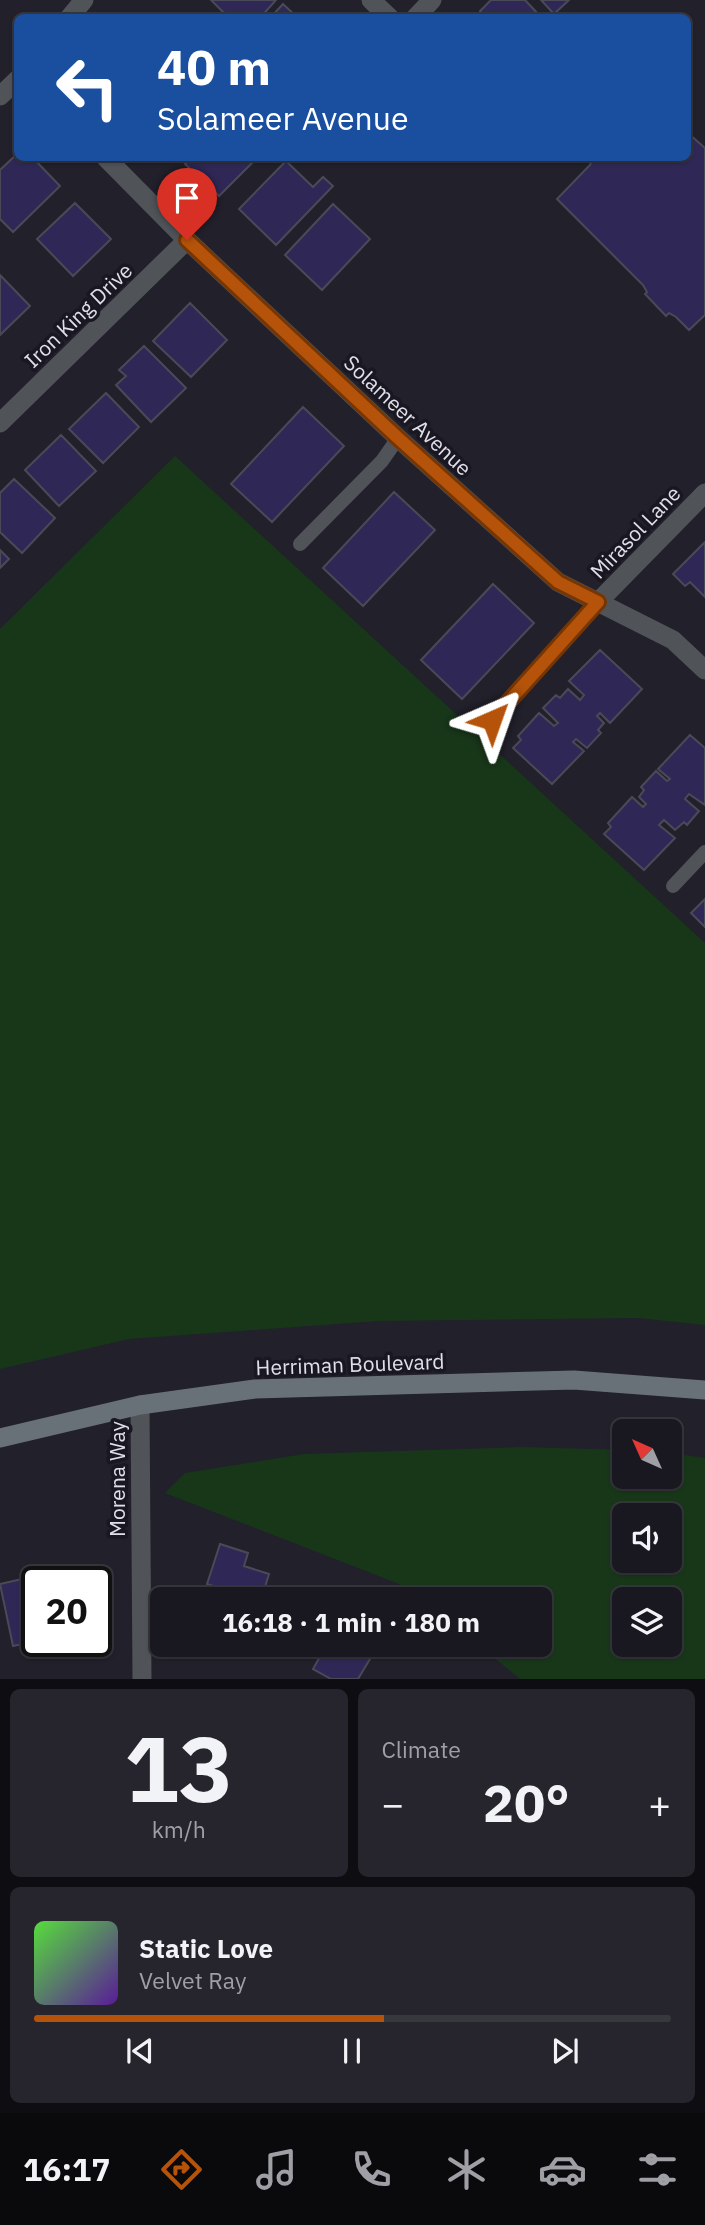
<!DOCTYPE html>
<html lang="en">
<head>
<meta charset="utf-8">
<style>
	:root { --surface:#191820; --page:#26252d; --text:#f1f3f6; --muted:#9fa0a5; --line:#37373e; --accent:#b45309 }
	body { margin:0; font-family:"IBM Plex Sans",sans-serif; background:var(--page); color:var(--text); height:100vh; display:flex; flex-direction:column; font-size:26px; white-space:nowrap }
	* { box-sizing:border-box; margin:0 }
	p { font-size:23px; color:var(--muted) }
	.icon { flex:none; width:38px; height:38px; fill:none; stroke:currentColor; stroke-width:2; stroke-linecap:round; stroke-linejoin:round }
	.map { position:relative; height:1679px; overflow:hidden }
	.side { display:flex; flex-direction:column; gap:10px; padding:10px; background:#0e0d12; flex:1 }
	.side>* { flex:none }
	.hud { position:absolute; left:14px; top:14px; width:677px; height:147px; border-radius:10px; box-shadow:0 2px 5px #0004,0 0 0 2px var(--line); background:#1a4fa0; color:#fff; overflow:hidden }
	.needle { width:46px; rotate:315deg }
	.controls { position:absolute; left:612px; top:1419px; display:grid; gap:14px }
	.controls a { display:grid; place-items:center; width:70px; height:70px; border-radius:10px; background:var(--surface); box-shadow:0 2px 5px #0004,0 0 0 2px var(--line); font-size:35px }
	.speed { position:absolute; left:21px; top:1566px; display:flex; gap:14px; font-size:35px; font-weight:700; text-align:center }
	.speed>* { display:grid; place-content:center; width:91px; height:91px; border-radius:50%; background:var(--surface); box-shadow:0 2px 5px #0004,0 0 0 2px var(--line); line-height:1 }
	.speed .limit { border:4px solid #111; border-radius:10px; background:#fff; color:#111 }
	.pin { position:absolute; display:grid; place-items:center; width:60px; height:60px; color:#fff; margin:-72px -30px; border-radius:50% 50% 50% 0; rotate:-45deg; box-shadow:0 0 7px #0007 }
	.pin .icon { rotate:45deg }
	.me { position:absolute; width:77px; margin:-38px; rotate:43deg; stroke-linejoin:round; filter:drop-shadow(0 0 5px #0008) }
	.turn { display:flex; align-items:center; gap:24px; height:147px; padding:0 28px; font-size:32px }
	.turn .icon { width:91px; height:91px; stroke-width:2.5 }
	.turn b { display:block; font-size:49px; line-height:60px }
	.big { font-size:52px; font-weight:800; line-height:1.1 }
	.side .card { flex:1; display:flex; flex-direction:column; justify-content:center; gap:10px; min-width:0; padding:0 24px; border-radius:10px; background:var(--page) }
	.side .dial { align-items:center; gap:0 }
	.dial b { font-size:91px; line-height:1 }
	.song { display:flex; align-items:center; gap:21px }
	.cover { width:84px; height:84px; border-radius:10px; background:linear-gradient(135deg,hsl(110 70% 55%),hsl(270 70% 35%)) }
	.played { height:7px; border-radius:4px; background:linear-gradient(90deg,var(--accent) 55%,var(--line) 55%) }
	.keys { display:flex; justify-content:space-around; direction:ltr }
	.heat { display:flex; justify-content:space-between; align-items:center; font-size:38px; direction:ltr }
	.side .tiles { flex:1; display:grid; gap:10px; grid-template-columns:1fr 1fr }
	.card:last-child { grid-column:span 2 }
	.trip { position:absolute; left:150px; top:1587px; width:402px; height:70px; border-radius:10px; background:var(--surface); box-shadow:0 2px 5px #0004,0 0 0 2px var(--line); font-weight:800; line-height:70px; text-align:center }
	.menu { display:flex; height:112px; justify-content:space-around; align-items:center; background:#0a0a0d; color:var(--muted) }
	.menu .icon { width:49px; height:49px }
	.menu .active { color:var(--accent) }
	.menu b { font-size:32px; color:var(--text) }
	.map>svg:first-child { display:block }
</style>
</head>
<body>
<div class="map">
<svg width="705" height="1679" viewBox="0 0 705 1679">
	<rect width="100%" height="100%" fill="#21202b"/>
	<path fill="#183719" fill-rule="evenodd" d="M 175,456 L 705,943 L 705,1325 L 638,1318 L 377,1321 L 129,1339 L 0,1369 L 0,629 Z
		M 522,1447 L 625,1450 L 625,1477 L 670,1477 L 670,1453 L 705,1458 L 705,1679 L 520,1679 L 479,1645 L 541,1645 L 541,1600 L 424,1599 L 412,1589 L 165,1493 L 185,1473 L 304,1454 ZM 625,1516 L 670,1516 L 670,1561 L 625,1561 ZM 625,1600 L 670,1600 L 670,1645 L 625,1645 Z"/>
	<path fill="#2f2856" stroke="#4a4a57" stroke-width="2" d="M 211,0 L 276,0 L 260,18 L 229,18 Z
		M 491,0 L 525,0 L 542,18 L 486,18 L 480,11 Z
		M 541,0 L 569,0 L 554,14 Z
		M 283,4 L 298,18 L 270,18 Z
		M 688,133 L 705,148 L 705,315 L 689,330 L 676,317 L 669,313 L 666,316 L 645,294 L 647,292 L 643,285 L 557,199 L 590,165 L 593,158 L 688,158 Z
		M 18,153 L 18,158 L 33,158 L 60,186 L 13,232 L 0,219 L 0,170 Z
		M 191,158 L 257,158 L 219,196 L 185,164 Z
		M 286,161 L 313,187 L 323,177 L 333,186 L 276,245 L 239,209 Z
		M 75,203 L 111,239 L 73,276 L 37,239 Z
		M 333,204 L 370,239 L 322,290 L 285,255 Z
		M 0,275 L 30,306 L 0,335 Z
		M 190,303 L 227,340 L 191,377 L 153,341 Z
		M 144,346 L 186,388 L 151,422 L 116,385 L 126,376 L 119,370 Z
		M 106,393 L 139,427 L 103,463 L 69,429 Z
		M 303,407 L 344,446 L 272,522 L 231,484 Z
		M 61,435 L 96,471 L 59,506 L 25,470 Z
		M 14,479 L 55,518 L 22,553 L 0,532 L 0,493 Z
		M 394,492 L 435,530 L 363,606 L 323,568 Z
		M 705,542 L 705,597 L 690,582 L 685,586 L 673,574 Z
		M 0,550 L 9,559 L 0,568 Z
		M 493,584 L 534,623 L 462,699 L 421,660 Z
		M 600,650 L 642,689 L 610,723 L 600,713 L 597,716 L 604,723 L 598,730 L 601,733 L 587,748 L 576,739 L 573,742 L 584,751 L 552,784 L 513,748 L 521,740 L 518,736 L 539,713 L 554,726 L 558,723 L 543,708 L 556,695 L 560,698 L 568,689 L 580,700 L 584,695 L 569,681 Z
		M 690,735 L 705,748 L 705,805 L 689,794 L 685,799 L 699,811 L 687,825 L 684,822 L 675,830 L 664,820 L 659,825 L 675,838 L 644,870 L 604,834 L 611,827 L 608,823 L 632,797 L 643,807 L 646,804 L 639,797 L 644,790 L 641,787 L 656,771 L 667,781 L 670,779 L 658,769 Z
		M 705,899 L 705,927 L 691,913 Z
		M 220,1544 L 248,1553 L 244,1566 L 269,1574 L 261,1600 L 217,1600 L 220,1588 L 207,1584 Z
		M 75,1567 L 79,1582 L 37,1582 L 37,1641 L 13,1646 L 0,1584 Z
		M 313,1645 L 363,1645 L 362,1648 L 373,1654 L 358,1679 L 331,1679 L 313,1669 L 323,1651 Z"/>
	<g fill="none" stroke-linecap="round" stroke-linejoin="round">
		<path stroke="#505459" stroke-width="14" d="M 300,544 L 382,461 L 398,438
			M 492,720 L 598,602
			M 673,886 L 705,852"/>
		<path stroke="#505459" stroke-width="19" d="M 371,0 L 390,18
			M 415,18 L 432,0
			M 106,158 L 187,240 L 398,438 L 558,582 L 673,640 L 705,670
			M 0,423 L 187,240
			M 598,602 L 705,493
			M 140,1405 L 142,1679"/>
		<path stroke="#505459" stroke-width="19" d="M 69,18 L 84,0
			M 0,96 L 18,79"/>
		<path stroke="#697178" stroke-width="19" d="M 0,1438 L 140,1405 L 255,1389 L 574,1380 L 705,1390"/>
	</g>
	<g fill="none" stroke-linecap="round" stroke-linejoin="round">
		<g stroke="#753606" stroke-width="18">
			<path id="route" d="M 187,240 L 398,438 L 558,582 L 598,602 L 492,720"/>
		</g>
		<use href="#route" stroke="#b45309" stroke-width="12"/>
	</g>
	<g text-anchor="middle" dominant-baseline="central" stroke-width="7" stroke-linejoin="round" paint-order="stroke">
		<g font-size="21" fill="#e1e0e8" stroke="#181722">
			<text transform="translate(78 315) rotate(-44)">Iron King Drive</text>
			<text transform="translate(408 415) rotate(43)">Solameer Avenue</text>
			<text transform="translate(635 532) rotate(-46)">Mirasol Lane</text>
			<text transform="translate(350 1364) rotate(-2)">Herriman Boulevard</text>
			<text transform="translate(117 1479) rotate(-90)">Morena Way</text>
		</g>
	</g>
</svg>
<div class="controls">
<a><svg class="needle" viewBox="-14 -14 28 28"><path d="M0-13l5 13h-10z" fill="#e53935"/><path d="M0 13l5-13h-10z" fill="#9fa0a5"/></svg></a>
<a><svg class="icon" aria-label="sound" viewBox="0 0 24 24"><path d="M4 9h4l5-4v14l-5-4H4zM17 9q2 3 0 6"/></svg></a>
<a><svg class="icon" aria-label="layers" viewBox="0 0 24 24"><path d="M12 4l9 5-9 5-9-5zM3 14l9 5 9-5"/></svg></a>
</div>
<div class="speed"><div class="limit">20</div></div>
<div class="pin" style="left:187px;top:240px;background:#d93025"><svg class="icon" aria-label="arrive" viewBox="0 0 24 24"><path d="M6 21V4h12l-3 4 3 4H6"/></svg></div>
<svg class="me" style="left:492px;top:720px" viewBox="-20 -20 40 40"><path d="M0-17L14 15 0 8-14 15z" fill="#b45309" stroke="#fff" stroke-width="4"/></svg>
<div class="trip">16:18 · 1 min · 180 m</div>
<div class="hud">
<div class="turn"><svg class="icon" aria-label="left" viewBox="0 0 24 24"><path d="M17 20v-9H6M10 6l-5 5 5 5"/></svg><div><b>40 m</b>Solameer Avenue</div></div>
</div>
</div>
<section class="side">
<div class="tiles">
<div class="card dial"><b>13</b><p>km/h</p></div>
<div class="card"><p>Climate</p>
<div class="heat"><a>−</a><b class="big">20°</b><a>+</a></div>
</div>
<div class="card">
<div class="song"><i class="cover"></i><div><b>Static Love</b><p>Velvet Ray</p></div></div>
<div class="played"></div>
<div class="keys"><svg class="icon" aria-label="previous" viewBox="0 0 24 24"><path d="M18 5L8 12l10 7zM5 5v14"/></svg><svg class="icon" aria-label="pause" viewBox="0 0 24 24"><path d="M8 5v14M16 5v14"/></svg><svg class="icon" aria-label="next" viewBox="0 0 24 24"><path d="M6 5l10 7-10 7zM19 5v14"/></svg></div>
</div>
</div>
</section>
<nav class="menu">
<b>16:17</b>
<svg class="icon active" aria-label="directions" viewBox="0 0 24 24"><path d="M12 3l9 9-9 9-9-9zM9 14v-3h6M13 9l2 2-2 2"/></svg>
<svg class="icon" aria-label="music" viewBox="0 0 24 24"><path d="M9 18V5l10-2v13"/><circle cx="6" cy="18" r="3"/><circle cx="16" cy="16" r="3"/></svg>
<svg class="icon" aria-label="phone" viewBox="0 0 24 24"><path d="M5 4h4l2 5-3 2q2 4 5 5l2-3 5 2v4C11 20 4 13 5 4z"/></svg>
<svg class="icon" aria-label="climate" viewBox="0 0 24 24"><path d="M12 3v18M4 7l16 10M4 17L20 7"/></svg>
<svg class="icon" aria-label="car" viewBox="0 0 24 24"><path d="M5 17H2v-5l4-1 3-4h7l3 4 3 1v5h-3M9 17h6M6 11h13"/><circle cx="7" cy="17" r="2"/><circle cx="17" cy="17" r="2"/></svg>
<svg class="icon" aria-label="filters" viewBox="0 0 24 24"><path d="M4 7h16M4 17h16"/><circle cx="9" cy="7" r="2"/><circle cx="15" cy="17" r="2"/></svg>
</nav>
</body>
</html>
